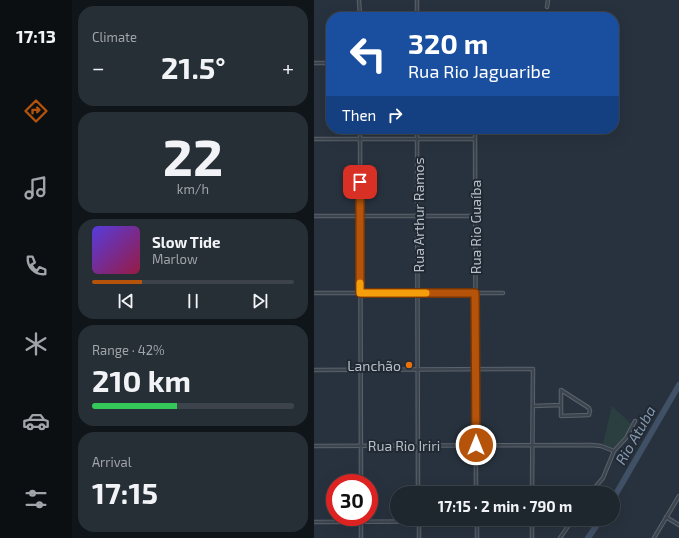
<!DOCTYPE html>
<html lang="en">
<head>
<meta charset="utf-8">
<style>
	:root { --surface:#1e262e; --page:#262e36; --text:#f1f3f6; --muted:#a1a5aa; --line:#3c434a; --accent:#b45309 }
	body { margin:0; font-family:"Exo 2",sans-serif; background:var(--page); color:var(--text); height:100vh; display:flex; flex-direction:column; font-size:15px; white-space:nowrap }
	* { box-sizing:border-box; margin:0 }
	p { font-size:13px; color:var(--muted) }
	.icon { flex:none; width:22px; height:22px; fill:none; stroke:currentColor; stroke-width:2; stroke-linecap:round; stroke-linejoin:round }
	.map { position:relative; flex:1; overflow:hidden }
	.sheet { display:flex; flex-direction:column; gap:6px; padding:6px; background:#101519; width:242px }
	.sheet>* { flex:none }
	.banner { position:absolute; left:12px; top:12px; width:293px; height:122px; border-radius:16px; box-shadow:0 4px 16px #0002,0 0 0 1px var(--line); background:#1a4fa0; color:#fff; overflow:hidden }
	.speed { position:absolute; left:12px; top:474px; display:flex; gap:8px; font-size:20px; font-weight:700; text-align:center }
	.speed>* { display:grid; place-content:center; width:52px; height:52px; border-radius:50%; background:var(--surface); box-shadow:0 4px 16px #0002,0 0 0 1px var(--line); line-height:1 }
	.speed .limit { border:6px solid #d22; background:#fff; color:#111 }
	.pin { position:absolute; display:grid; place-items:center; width:34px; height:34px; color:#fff; margin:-17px; border-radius:8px; box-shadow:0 2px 6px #0006 }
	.me { position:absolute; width:44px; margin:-22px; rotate:0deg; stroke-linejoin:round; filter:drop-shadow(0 0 3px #0008) }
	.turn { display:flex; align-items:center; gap:14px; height:84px; padding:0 16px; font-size:18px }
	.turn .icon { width:52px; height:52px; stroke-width:2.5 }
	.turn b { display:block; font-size:28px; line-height:34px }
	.then { display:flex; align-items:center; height:38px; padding:0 16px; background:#0003; gap:8px; font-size:15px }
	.big { font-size:30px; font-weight:700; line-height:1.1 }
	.sheet .tile { flex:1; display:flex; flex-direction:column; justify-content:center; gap:6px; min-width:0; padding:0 14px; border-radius:16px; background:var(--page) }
	.sheet .dial { align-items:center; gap:0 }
	.dial b { font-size:52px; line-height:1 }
	.song { display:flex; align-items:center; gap:12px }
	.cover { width:48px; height:48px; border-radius:6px; background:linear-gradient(135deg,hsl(250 70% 55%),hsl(340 70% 35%)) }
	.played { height:4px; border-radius:2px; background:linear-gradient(90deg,var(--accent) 25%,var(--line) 25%) }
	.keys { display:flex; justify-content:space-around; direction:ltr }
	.heat { display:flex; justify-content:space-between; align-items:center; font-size:22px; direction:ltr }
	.charge { height:6px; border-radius:3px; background:linear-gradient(90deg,#34c759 42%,var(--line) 0) }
	.trip { position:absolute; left:76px; top:486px; width:230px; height:40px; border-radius:20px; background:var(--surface); box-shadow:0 4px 16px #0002,0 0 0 1px var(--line); font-weight:700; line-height:40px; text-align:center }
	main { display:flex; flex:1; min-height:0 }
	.dock { display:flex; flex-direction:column; width:72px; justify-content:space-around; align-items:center; background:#0c0f12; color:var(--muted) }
	.dock .icon { width:28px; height:28px }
	.dock .on { color:var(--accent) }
	.dock b { font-size:18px; color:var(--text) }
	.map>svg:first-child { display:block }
</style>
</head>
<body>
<main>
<nav class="dock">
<b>17:13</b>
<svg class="icon on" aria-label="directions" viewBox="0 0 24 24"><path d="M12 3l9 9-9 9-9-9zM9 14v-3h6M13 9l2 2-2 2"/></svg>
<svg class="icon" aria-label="music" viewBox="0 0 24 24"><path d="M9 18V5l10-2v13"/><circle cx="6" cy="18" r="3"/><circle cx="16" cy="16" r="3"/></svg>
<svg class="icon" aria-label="phone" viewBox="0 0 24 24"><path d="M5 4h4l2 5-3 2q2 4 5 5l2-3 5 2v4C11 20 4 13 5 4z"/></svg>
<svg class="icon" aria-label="climate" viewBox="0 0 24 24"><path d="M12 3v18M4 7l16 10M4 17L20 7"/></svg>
<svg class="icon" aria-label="car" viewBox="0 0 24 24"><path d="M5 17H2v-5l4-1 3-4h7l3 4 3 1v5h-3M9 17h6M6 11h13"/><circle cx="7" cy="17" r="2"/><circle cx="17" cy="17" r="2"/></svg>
<svg class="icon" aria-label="filters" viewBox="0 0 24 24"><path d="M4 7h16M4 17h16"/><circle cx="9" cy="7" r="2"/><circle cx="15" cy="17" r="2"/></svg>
</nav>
<section class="sheet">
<div class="tile"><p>Climate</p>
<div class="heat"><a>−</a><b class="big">21.5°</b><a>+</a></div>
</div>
<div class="tile dial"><b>22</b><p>km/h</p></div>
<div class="tile">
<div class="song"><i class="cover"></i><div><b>Slow Tide</b><p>Marlow</p></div></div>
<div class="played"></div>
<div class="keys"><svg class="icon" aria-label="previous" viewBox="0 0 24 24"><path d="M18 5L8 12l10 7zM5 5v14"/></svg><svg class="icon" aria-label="pause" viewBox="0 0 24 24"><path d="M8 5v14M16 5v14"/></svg><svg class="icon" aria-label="next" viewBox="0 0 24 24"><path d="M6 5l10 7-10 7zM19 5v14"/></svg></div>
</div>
<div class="tile"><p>Range · 42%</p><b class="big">210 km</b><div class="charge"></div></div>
<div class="tile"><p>Arrival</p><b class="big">17:15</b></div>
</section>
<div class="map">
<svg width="365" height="538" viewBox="0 0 365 538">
	<rect width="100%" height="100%" fill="#28323e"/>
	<path fill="#2b3f40" d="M 298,406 L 317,424 L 312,434 L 300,449 L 289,444 Z"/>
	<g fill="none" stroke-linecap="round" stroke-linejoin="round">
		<path stroke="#405065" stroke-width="6" d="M 299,499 L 365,385
			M 274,538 L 287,519"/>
		<g stroke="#5a626c" stroke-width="4.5">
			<path id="minor" d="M 45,0 L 46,17
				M 103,0 L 103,17
				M 233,7 L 234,0
				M 0,63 L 17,63
				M 46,129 L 47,483
				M 103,129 L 104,493
				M 161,129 L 162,493
				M 0,139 L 161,139
				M 0,216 L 161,216
				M 0,293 L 189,293
				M 0,370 L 219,369 L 218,493
				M 247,390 L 275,408 L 276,411 L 275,415 L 247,416 Z
				M 219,406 L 247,405
				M 0,446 L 277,445 L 287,446 L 300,451
				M 276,493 L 289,478 L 300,451 L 312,438 L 321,421
				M 47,517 L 47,538
				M 352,517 L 365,525
				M 105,519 L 105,538
				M 163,519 L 163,538
				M 0,522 L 218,521 L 255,524
				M 218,538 L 218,519
				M 246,538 L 259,519
				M 340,538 L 365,496"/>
		</g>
		<use href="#minor" stroke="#3c444e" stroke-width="2.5"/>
	</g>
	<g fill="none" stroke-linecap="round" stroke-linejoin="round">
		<g stroke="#753606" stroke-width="10">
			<path id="route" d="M 46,182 L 46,293 L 161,293 L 162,445"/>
		</g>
		<use href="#route" stroke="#b45309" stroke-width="7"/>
		<path stroke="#f59e0b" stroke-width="7" d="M 46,283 L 46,293 L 112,293"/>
	</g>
	<circle fill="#e8710a" stroke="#212933" stroke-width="1.5" cx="95" cy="365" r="4"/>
	<g text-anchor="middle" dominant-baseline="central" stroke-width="4" stroke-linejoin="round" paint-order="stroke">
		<g font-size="14" fill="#b8bfc9" stroke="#212933">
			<text transform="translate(104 215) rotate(-90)">Rua Arthur Ramos</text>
			<text transform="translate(161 227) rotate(-90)">Rua Rio Guaíba</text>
			<text x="90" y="445">Rua Rio Iriri</text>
		</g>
		<g font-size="14" fill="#b8bfc9" stroke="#212933" text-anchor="end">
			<text x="87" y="365">Lanchão</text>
		</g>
		<g font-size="15" font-style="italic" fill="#8396ad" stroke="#212933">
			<text transform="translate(321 435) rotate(-60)">Rio Atuba</text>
		</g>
	</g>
</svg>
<div class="speed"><div class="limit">30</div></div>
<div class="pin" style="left:46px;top:182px;background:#d93025"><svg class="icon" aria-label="arrive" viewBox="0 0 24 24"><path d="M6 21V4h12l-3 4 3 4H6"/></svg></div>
<svg class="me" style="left:162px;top:445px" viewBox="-20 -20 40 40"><circle r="17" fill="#b45309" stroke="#fff" stroke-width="3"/><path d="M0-11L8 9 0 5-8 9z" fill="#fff"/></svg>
<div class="trip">17:15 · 2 min · 790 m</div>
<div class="banner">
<div class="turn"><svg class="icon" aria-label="left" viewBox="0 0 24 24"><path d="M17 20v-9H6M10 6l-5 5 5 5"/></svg><div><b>320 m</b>Rua Rio Jaguaribe</div></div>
<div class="then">Then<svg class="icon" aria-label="right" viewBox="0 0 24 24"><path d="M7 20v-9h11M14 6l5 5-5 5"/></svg></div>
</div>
</div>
</main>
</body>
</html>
